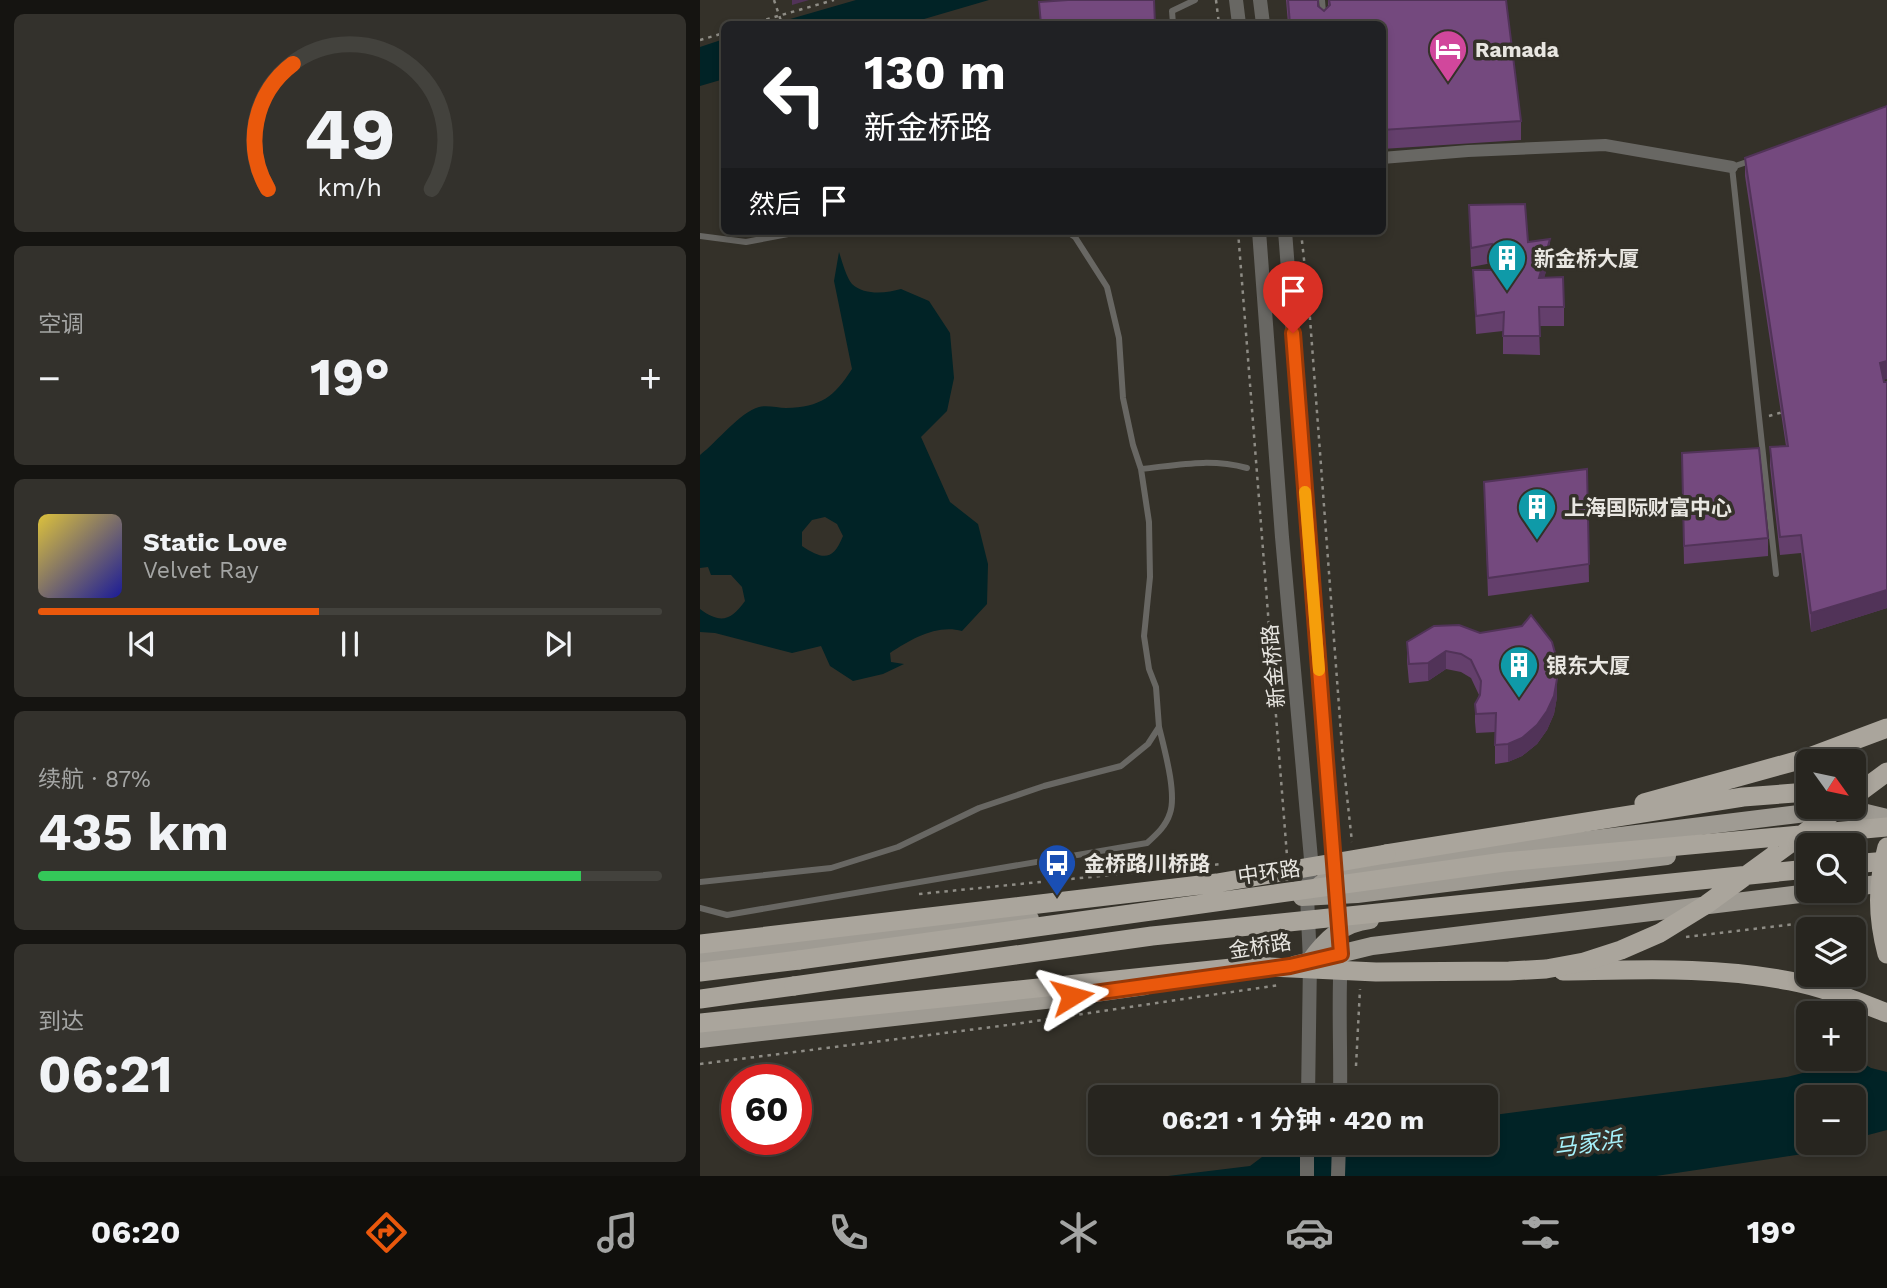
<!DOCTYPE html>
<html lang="zh">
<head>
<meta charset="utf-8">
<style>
	:root { --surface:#27251f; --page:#33312c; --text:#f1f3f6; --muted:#a4a5a4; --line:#43423d; --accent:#ea580c }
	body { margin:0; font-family:"Work Sans","Noto Sans SC",sans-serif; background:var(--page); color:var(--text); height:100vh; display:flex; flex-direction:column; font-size:26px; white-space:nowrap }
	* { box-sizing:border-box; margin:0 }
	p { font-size:23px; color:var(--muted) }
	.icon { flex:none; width:38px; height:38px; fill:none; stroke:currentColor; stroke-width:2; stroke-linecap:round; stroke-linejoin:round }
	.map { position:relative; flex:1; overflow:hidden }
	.drawer { display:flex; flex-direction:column; gap:14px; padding:14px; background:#151411; width:700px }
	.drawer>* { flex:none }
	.banner { position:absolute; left:21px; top:21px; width:665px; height:214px; border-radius:10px; box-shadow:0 4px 10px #0003,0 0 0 2px var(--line); background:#202124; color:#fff; overflow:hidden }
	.needle { width:46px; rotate:123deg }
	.fabs { position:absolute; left:1096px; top:749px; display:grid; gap:14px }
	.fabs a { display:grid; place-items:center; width:70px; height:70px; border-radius:10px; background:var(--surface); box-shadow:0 4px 10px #0003,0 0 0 2px var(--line); font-size:35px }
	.speed { position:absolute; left:21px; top:1064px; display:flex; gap:14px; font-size:35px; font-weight:700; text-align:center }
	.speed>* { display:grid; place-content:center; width:91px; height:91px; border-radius:50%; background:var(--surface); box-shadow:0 4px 10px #0003,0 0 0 2px var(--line); line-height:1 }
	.speed .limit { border:10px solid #d22; background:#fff; color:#111 }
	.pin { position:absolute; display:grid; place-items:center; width:60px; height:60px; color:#fff; margin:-72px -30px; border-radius:50% 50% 50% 0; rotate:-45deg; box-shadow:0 0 7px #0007 }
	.pin .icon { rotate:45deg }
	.me { position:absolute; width:77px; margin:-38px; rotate:82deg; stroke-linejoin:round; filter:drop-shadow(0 0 5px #0008) }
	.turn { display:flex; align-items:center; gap:24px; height:147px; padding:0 28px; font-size:32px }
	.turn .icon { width:91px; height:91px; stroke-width:2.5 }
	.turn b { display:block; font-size:49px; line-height:60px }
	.then { display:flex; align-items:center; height:66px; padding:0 28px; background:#0003; gap:14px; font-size:26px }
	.big { font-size:52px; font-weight:700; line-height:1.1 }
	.drawer .card { flex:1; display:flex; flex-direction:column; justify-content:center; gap:10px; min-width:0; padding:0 24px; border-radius:10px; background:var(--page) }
	.drawer .dial { align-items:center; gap:0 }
	.dial svg { height:182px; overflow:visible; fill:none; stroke:var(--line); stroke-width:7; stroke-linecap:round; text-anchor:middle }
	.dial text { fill:var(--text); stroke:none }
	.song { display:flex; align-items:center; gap:21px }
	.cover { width:84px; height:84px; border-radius:10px; background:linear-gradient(135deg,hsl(50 70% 55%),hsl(240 70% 35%)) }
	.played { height:7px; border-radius:4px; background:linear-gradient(90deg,var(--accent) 45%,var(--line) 45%) }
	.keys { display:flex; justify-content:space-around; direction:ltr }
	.heat { display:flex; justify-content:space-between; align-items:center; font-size:38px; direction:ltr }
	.charge { height:10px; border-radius:5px; background:linear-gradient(90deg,#34c759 87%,var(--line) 0) }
	.trip { position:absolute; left:388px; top:1085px; width:410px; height:70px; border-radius:10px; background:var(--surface); box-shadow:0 4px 10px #0003,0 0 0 2px var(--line); font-weight:700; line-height:70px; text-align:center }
	.tabs { display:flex; height:112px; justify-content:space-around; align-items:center; background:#100f0c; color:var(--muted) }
	.tabs .icon { width:49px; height:49px }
	.tabs .current { color:var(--accent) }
	.tabs b { font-size:32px; color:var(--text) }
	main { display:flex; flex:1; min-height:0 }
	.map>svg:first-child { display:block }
</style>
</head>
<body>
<main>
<section class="drawer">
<div class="card dial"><svg viewBox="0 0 100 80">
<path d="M14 69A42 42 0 1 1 86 69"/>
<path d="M14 69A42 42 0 0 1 25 14" stroke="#ea580c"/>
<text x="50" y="56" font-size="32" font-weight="700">49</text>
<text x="50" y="72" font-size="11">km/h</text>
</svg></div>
<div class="card"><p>空调</p>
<div class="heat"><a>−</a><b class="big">19°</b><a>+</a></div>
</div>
<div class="card">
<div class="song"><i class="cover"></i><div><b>Static Love</b><p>Velvet Ray</p></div></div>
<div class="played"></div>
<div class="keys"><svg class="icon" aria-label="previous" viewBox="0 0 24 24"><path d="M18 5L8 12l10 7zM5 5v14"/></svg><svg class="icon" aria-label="pause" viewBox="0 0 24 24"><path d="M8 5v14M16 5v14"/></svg><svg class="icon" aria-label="next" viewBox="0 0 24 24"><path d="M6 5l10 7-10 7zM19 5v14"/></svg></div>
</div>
<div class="card"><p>续航 · 87%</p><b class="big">435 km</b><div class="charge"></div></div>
<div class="card"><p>到达</p><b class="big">06:21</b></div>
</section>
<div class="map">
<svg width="1187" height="1176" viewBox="0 0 1187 1176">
	<rect width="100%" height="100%" fill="#343129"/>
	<path fill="#012326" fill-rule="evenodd" d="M 156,0 L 289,0 L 207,24 L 73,24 Z
		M 24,39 L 24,79 L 0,86 L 0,47 Z
		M 139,252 C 142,261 146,277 152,284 C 165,296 187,293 201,289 L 229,301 L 250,333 L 254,378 L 247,411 L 221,437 L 250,502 L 278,524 L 288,564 L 287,604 L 262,631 C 237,624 211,639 190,653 L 191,662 L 204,664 L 183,674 L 153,681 L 130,666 L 121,646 L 92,653 L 15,633 L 0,632 L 0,609 C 20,624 31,621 45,601 L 42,587 L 31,575 L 11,575 L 8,567 L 0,568 L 0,455 C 17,442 40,412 59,407 C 67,405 78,408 86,408 C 121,407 134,397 152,369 L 134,281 ZM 125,517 L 137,524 L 143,536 C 133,561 123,560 102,546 L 102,532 L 112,520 Z
		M 1153,1057 L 1171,1068 L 1187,1072 L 1187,1130 L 1153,1139 L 1153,1097 L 1108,1097 L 1108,1143 L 1143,1143 L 1116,1152 L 956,1176 L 468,1176 L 550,1166 L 570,1151 L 589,1143 L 786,1143 L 786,1116 L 1087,1077 L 1122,1068 L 1138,1059 L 1153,1059 Z"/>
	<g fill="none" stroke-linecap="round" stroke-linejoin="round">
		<path stroke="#8e8c85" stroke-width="2.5" stroke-dasharray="3.5 5" stroke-linecap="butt" d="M 74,0 L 82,24
			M 516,0 L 519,24
			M 50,24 L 134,0
			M 0,40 L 24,33
			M 538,231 L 587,856
			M 601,232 L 609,305 L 643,760 L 652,842
			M 1069,416 L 1083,412
			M 219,894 L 522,864
			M 986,937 L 1163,916
			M 0,1064 L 308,1025 L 579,985
			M 656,1066 L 660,989"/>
		<path stroke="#686763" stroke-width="6" d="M 622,0 L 624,24
			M 473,24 L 472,11 L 495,0
			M 1050,161 L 1032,167 L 1076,574
			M 0,236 L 46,242 L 104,231
			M 441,469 C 479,465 509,458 547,468
			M 0,882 L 131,868 L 198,847 L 279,808 L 344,786 L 421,766 L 448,744 L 459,727 L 456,687 L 449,669 L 444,636 L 450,577 L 449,522 L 441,469 L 433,445 L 423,398 L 419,338 L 407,287 L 375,237 L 366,231
			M 0,908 L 27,915 L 447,843 C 457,834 466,826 470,813 C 477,793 464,748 459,727"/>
		<path stroke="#686763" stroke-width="12" d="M 682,158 L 768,151 L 905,145 L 1032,167"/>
		<path stroke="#686763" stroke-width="14" d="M 536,0 L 539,24
			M 560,0 L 563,24
			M 559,231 L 582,537 L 611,859 L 607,896 L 610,961 L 608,1097
			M 585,231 L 641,954 C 638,1001 641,1050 640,1097
			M 607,1176 L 607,1143
			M 638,1176 L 639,1143"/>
		<path stroke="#9f9b93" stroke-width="18" d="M 1153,887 L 1187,883
			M 612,892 L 636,871 L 1131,810 L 1158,811 L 1187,818
			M 602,897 L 657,894 L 967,856
			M 0,957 L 330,919
			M 610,961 C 625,940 642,923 670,920
			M 594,965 L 672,946 L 1125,891
			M 0,1039 L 345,1000 L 445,986"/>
		<path stroke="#aaa59c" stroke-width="19" d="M 1153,797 L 1187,772
			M 944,803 L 1107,758 L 1187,728
			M 686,854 L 1043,797 L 1108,792
			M 1153,864 L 1187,861
			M 863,971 C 938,970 1015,966 1090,981 C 1123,987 1156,1001 1187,1013
			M 0,972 L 99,960
			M 0,999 L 94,986"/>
		<path stroke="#aaa59c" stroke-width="19" d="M 1187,847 C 1177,884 1177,916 1187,954
			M 0,944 L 517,883 L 686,854
			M 99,960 L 804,862 L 1187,827
			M 94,986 L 452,936 L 1108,869
			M 0,1023 L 551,966 L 676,972 L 809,971 L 846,969 L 884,962 L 921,950 L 960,933 L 1007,904 L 1140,807"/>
	</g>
	<path fill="#643f6c" d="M 586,0 L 618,0 L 618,6 L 624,11 L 628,6 L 628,0 L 806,0 L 821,121 L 821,140 L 682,149 L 682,24 L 588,24 Z
		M 1045,158 L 1184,382 L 1187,382 L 1187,608 L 1111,632 L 1101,553 L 1080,555 L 1070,466 L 1070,447 L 1086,446 L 1045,176 Z
		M 769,205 L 828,242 L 850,257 L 844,278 L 864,307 L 864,326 L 839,326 L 840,355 L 803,354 L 803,331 L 776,334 L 773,270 L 794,270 L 792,263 L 771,267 Z
		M 887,469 L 889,582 L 788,596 L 784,482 Z
		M 982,472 L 1068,538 L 1068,556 L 984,564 Z
		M 707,642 L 857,660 L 857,697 L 854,714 L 847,730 L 837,744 L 822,756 L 808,762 L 795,764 L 795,732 L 776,733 L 775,722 L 775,704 L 779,695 L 771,678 L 761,672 L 746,669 L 728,681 L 709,683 L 707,661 Z"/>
	<path fill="#513358" d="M 92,0 L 109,0 L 92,5 Z
		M 850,239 L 850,257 L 839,297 L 839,278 Z
		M 1187,361 L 1187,379 L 1180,381 L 1180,363 Z
		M 1187,590 L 1187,608 L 1111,632 L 1111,613 Z
		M 746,651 L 746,669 L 728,681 L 728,663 Z
		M 857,679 L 857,697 L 854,714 L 847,730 L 837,744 L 822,756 L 808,762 L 808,744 Z"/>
	<path fill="#74497e" stroke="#513358" stroke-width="2" d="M 368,0 L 454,0 L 455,24 L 341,24 L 339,2 Z
		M 588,0 L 618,0 L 618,6 L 624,11 L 630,5 L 629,0 L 806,0 L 821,121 L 682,130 L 682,24 L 590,24 Z
		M 1187,106 L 1187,361 L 1180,363 L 1184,382 L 1187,382 L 1187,590 L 1111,613 L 1101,535 L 1080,537 L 1070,447 L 1088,446 L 1045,158 Z
		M 825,204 L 828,242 L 850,239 L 839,278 L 863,277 L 864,307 L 839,307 L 840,336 L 803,336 L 804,312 L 776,316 L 773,270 L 798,270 L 792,244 L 771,248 L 769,205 Z
		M 1059,448 L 1068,538 L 984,546 L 982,453 Z
		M 887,469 L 889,564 L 788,578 L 784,482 Z
		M 831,615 L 852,642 L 857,660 L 857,679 L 854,696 L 847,711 L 837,725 L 822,738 L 808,744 L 795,745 L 796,713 L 776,714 L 775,704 L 780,695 L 781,681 L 771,660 L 761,654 L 746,651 L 728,663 L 709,664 L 707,642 L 734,626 L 759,625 L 780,633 L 822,626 Z"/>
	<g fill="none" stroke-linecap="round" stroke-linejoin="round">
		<g stroke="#983908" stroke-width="18">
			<path id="route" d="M 372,996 L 590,966 L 641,954 L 593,333"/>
		</g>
		<use href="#route" stroke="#ea580c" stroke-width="12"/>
		<path stroke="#f59e0b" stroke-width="12" d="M 605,492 L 619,670"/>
	</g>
	<defs>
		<g id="hotel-pin" transform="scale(2.0125)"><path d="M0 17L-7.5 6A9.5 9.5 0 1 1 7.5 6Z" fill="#d1479c" stroke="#343129"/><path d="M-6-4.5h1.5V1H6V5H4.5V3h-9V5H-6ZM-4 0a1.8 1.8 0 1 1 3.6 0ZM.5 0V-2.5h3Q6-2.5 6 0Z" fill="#fff"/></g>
		<g id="building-pin" transform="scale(2.0125)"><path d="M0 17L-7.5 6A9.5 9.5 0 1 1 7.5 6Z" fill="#0f9aa8" stroke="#343129"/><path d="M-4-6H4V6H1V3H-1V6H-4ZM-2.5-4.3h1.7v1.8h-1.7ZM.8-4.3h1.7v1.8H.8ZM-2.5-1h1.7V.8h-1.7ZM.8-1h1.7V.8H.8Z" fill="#fff"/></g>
		<g id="bus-pin" transform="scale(2.0125)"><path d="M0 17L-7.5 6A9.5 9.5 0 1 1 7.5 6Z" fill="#1a4fb4" stroke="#343129"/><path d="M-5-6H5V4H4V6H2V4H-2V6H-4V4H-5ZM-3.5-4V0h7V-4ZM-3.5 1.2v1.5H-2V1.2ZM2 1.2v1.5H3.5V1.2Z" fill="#fff"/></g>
	</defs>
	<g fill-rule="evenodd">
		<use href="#hotel-pin" x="748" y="49"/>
		<use href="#building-pin" x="807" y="258"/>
		<use href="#building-pin" x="837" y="507"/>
		<use href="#building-pin" x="819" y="665"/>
		<use href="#bus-pin" x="357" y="863"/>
	</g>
	<g text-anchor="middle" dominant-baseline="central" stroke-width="7" stroke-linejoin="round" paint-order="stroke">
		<g font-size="21" font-weight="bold" fill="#e8e6e1" stroke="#343129" text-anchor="start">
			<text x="775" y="49">Ramada</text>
			<text x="834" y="258">新金桥大厦</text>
			<text x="864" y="507">上海国际财富中心</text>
			<text x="846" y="665">银东大厦</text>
			<text x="384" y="863">金桥路川桥路</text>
		</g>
		<g font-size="21" fill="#e8e6e1" stroke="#343129">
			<text transform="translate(573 666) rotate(-95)">新金桥路</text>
			<text transform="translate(569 872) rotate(-8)">中环路</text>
			<text transform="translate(560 946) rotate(-9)">金桥路</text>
		</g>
		<g font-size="23" font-style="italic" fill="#a6f2fb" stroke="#343129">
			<text transform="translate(888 1144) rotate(-8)">马家浜</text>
		</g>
	</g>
</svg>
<div class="fabs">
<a><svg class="needle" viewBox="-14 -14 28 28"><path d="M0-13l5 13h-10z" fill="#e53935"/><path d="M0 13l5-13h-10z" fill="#a4a5a4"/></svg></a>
<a><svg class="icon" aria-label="search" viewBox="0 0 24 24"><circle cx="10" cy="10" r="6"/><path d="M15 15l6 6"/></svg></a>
<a><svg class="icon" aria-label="layers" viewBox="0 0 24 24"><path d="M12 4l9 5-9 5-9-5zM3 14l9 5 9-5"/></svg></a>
<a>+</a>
<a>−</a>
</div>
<div class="speed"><div class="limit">60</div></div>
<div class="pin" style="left:593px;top:333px;background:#d93025"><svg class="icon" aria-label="arrive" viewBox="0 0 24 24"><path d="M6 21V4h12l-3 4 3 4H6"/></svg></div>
<svg class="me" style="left:372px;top:996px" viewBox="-20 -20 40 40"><path d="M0-17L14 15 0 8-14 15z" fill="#ea580c" stroke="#fff" stroke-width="4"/></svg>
<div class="trip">06:21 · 1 分钟 · 420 m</div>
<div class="banner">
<div class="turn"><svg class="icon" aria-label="left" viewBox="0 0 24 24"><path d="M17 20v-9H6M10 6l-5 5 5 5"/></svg><div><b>130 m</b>新金桥路</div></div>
<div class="then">然后<svg class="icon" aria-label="arrive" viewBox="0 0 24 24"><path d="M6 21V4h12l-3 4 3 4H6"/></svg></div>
</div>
</div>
</main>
<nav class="tabs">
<b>06:20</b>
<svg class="icon current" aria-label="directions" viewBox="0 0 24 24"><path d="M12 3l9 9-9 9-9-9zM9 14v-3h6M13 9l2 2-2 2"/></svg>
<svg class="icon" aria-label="music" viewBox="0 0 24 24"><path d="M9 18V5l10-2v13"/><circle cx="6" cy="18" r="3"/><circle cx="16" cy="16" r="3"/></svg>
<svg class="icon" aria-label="phone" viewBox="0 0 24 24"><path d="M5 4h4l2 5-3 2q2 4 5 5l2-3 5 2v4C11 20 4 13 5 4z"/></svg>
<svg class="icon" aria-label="climate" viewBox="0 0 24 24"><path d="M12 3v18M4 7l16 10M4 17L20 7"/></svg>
<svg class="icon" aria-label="car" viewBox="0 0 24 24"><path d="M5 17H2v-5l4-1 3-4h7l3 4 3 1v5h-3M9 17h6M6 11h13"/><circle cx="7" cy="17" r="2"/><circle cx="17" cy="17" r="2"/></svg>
<svg class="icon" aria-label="filters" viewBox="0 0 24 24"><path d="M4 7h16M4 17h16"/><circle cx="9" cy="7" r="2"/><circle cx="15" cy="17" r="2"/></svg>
<b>19°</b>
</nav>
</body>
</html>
